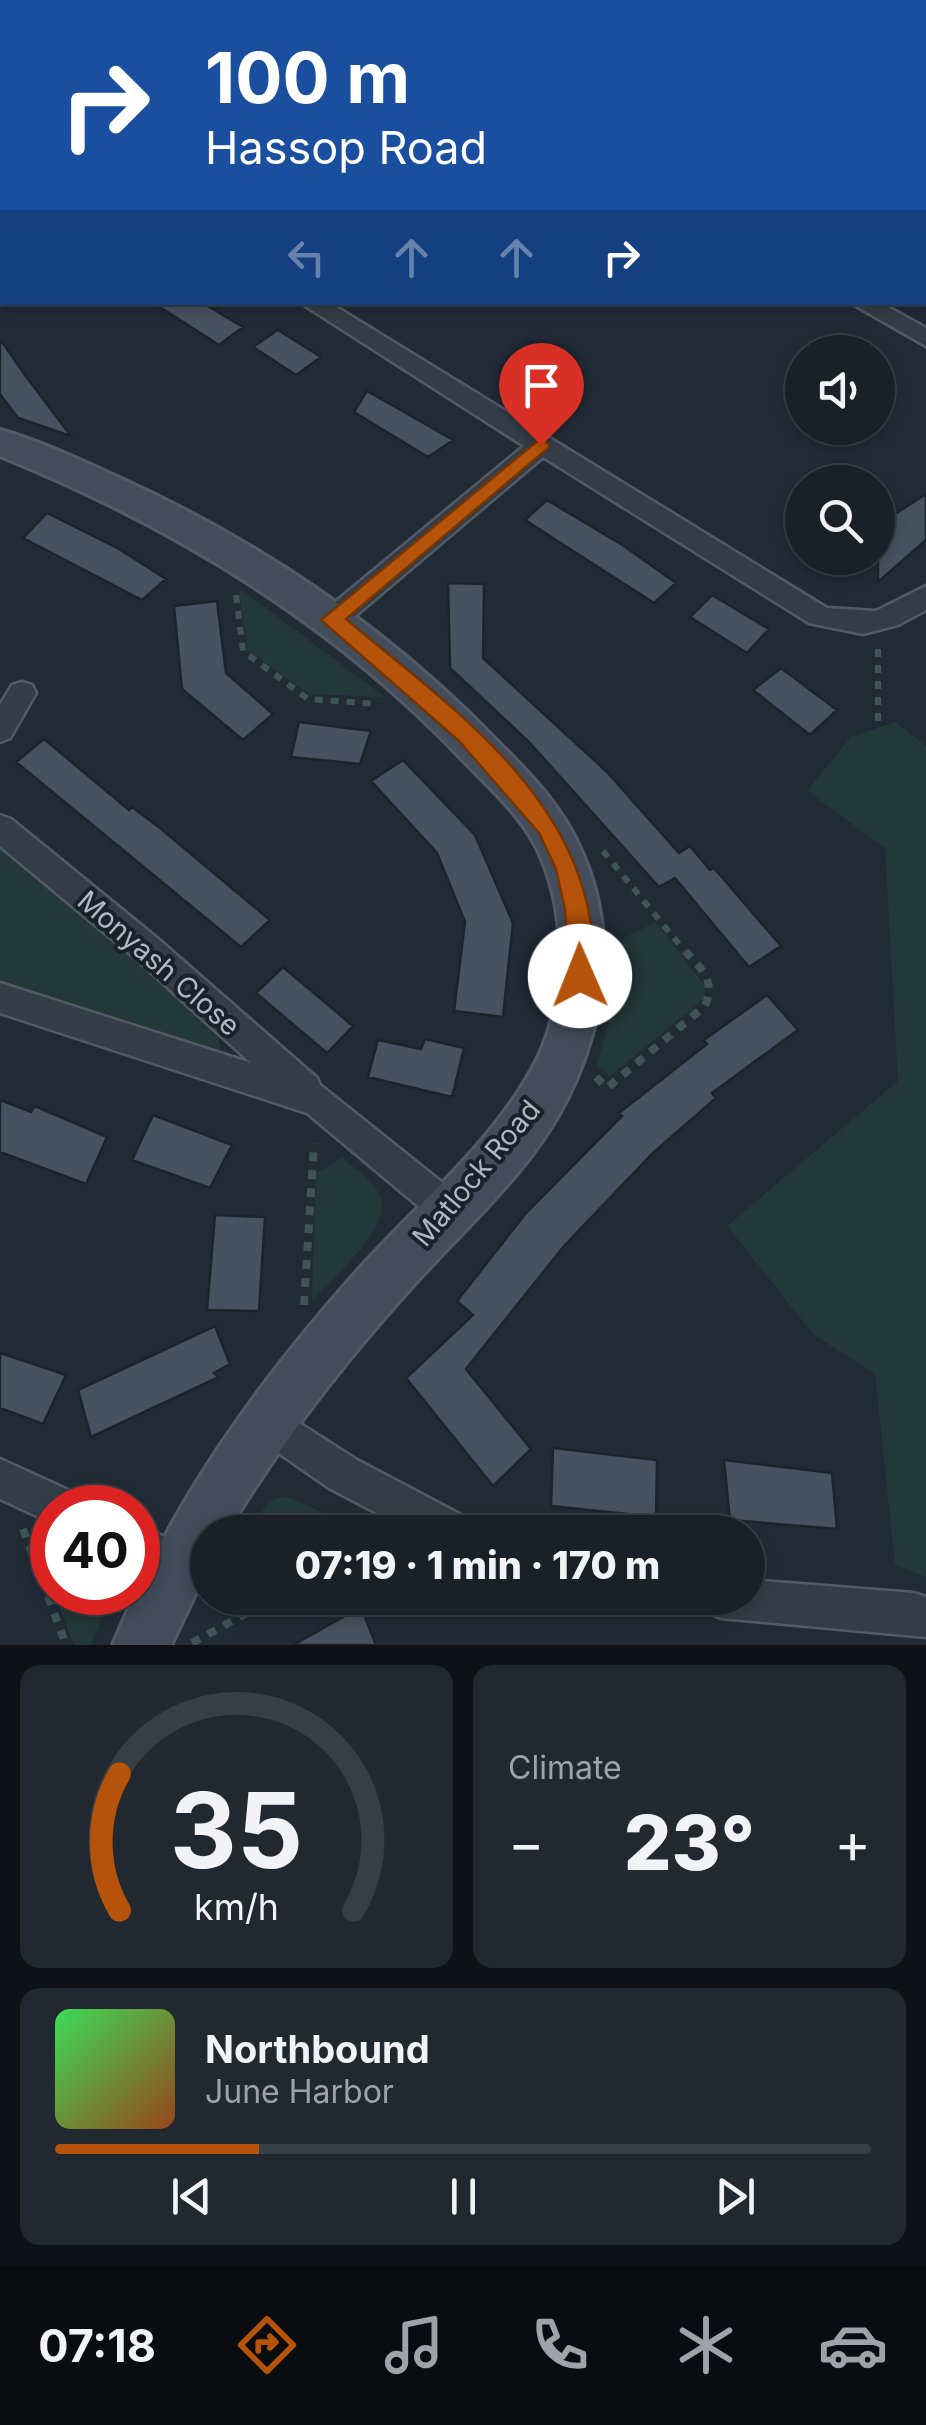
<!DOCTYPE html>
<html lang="en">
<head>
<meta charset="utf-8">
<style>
	:root { --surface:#192028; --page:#222830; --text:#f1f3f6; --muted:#9fa3a8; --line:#373e45; --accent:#b45309 }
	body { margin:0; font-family:Inter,sans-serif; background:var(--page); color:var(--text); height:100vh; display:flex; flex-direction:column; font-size:38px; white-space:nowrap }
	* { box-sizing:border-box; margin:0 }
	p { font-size:32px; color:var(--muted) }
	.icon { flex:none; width:55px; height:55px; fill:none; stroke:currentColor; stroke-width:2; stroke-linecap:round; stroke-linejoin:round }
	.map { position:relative; height:1645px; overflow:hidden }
	.details { display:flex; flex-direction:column; gap:20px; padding:20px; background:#0e1216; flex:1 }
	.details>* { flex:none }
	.hud { position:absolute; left:0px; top:0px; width:928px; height:305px; box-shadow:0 5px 15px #0003,0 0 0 2px var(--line); background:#1a4fa0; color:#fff; overflow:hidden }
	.buttons { position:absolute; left:785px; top:335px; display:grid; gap:20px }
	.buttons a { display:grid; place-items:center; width:110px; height:110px; border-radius:50%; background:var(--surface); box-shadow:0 5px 15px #0003,0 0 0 2px var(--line); font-size:50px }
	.speed { position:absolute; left:30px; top:1485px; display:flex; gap:20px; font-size:50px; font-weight:700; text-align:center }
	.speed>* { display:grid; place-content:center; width:130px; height:130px; border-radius:50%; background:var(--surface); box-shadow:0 5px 15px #0003,0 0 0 2px var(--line); line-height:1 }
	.speed .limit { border:15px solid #d22; background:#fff; color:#111 }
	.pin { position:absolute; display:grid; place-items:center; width:85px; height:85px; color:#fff; margin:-102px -42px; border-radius:50% 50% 50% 0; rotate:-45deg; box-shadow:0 0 10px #0007 }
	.pin .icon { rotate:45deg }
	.me { position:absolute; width:110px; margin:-55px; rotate:359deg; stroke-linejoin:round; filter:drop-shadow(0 0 8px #0008) }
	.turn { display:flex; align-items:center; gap:35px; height:210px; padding:0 40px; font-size:45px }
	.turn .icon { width:130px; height:130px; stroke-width:2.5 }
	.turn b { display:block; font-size:70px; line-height:85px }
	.lanes { display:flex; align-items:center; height:95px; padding:0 40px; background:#0003; justify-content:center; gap:50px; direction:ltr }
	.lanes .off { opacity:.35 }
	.big { font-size:75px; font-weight:800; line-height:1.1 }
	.details .tile { flex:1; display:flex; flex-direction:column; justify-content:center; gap:15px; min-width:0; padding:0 35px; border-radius:20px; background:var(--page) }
	.details .dial { align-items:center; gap:0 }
	.dial svg { height:260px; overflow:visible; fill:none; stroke:var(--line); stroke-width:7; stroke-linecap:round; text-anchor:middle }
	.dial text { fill:var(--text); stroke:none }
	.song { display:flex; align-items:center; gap:30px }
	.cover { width:120px; height:120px; border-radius:15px; background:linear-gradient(135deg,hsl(130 70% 55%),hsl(20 70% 35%)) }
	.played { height:10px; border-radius:5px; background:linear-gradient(90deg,var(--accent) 25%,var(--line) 25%) }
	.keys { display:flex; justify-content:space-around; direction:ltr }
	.heat { display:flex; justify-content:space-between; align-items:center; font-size:55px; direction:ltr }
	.details .tiles { flex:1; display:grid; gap:20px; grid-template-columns:1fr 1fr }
	.tile:last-child { grid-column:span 2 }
	.trip { position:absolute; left:190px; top:1515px; width:575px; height:100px; border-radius:50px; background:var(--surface); box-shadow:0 5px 15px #0003,0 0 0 2px var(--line); font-weight:800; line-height:100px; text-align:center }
	.menu { display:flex; height:160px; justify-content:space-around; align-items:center; background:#0a0d10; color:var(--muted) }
	.menu .icon { width:70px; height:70px }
	.menu .active { color:var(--accent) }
	.menu b { font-size:45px; color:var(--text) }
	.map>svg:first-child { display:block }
</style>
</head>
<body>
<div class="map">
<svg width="926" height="1645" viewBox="0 0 926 1645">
	<rect width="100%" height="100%" fill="#212b36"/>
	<path fill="#233838" d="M 242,590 L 385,697 L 309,694 L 247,650 L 239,592 Z
		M 896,722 L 926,746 L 926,1577 L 895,1565 L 875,1374 L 814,1335 L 727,1226 L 898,1081 L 885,848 L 807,791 L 851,737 Z
		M 0,842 L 70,905 L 75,903 L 113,935 L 110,940 L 217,1034 L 220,1048 L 215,1053 L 0,985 Z
		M 656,922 L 705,986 L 704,999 L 610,1076 L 597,1065 L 616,993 L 614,943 Z
		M 342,1158 C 355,1169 376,1182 381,1198 C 391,1229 331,1279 312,1300 L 316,1174 Z
		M 285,1496 L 320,1511 L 353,1532 L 245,1532 L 270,1501 Z
		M 54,1593 L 103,1593 L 100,1622 L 91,1645 L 74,1645 Z"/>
	<path fill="#475260" stroke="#1b242d" stroke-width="2.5" d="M 152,302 L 201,302 L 243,327 L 219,345 Z
		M 278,330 L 297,342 L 321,357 L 296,375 L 253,347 Z
		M 0,339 L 25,375 L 71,436 L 18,418 L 0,394 Z
		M 367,391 L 427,425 L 453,440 L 428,457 L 354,412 Z
		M 926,494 L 926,540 L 878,582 L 878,525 Z
		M 547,500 L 624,546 L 676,583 L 654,603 L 525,520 Z
		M 47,513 L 119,549 L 166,579 L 142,600 L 23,538 Z
		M 448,583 L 484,584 L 483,658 L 607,772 L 679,853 L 690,846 L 710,870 L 714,868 L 781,946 L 749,967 L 675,878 L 659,887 L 529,742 L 450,668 Z
		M 712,595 L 769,629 L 747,653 L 690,617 Z
		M 217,601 L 226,673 L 273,714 L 243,740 L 182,689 L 174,606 Z
		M 781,668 L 837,710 L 810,735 L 753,690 Z
		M 299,722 L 371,731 L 360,764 L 291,757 Z
		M 44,739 L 129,810 L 132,807 L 160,828 L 270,920 L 241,947 L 16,762 Z
		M 403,760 L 475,835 L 513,923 L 503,1017 L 454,1011 L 465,922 L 437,853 L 371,781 Z
		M 283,967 L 353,1026 L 327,1053 L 256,993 Z
		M 767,995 L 798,1030 L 712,1093 L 716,1098 L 653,1153 L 564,1246 L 466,1369 L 531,1449 L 493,1486 L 406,1378 L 473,1315 L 457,1301 L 526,1213 L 622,1116 L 619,1113 L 707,1044 L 704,1040 Z
		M 425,1039 L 464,1048 L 452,1097 L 368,1077 L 378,1040 L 421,1049 Z
		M 0,1100 L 31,1112 L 35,1106 L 107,1137 L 86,1184 L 0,1152 Z
		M 153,1115 L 232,1145 L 210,1188 L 132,1160 Z
		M 215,1215 L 265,1217 L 259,1311 L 207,1310 Z
		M 215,1326 L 230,1364 L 214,1373 L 219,1377 L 91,1437 L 78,1390 Z
		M 0,1353 L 66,1375 L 43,1424 L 0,1408 Z
		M 553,1448 L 657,1460 L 656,1517 L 551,1506 Z
		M 724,1460 L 832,1473 L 837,1529 L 730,1520 Z
		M 361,1607 L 376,1645 L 293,1645 Z"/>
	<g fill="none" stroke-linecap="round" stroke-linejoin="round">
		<g stroke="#515a65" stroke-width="5">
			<path id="lane" d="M 142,0 L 159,0 L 161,2 L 146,2 Z"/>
		</g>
		<g stroke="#515a65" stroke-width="5">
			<path id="street" d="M 299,302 L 328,302 L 827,608 L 876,611 L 926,586 L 926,610 L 898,625 L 863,634 L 809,623 L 543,457 L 342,627 L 332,631 L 322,627 L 318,620 L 322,613 L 524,446 Z
				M 849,302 L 879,302 L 926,328 L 926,346 Z
				M 22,682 L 32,685 L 36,693 L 10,738 L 0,742 L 0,705 L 12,685 Z
				M 0,815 L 11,819 L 157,938 L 317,1078 L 320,1085 L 459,1196 L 465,1208 L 459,1220 L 447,1226 L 435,1220 L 307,1113 L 0,1013 L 0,983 L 251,1063 L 135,958 L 0,846 Z
				M 268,1403 L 357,1460 L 467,1518 L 473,1532 L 413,1532 L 329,1488 L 254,1436 L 249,1422 L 254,1408 Z
				M 0,1459 L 77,1494 L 82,1508 L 52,1508 L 52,1523 L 0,1499 Z
				M 138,1524 L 191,1550 L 197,1564 L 191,1578 L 177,1584 L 138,1565 Z
				M 748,1580 L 914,1593 L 926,1597 L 926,1637 L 721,1618 L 707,1612 L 701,1598 L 748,1598 Z"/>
		</g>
		<g stroke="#515a65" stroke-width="6">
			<path id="secondary" d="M 686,0 L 717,0 L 718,2 L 687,2 Z
				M 925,82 L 926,82 L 926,99 L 925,99 Z
				M 0,430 C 39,441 78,459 115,476 C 257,540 386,627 495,739 C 530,774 564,808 583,855 C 618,936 605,1024 566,1101 C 531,1170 469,1224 418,1280 C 347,1358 281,1442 227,1532 L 208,1532 L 208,1567 L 171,1645 L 113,1645 C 171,1504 257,1382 361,1267 C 418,1204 489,1146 531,1071 C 566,1010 569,922 541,857 C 526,820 493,791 465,762 C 335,624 176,527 0,456 Z"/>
		</g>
		<path stroke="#405355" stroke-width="6" stroke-dasharray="8 8" stroke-linecap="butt" d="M 236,595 L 243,651 L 308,699 L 378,704
			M 878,649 L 878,729
			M 603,851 L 683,949"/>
		<path stroke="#405355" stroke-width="8" stroke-dasharray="9 9" stroke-linecap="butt" d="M 596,1077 L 607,1088 L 705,1006 C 717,978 699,968 681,946
			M 304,1305 L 314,1143
			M 23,1529 L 66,1645
			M 192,1643 L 274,1598"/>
		<use href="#lane" fill="#343d47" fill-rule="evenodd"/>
		<use href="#street" fill="#343d47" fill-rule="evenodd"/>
		<use href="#secondary" fill="#424c5a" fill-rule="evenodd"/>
	</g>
	<path fill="#b45309" stroke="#753606" stroke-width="2.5" d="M 541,438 L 550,445 L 547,449 L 346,619 C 444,702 571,787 591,924 C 594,944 597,965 589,984 L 580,988 L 571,984 L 565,910 L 556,869 L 539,833 L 459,741 L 321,620 Z"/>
	<g text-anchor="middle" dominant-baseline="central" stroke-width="8" stroke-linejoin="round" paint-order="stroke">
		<g font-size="28" fill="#aeb7c4" stroke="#19222b">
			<text transform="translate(159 963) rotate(41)">Monyash Close</text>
			<text transform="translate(476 1173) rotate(-50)">Matlock Road</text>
		</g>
	</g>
</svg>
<div class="buttons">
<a><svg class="icon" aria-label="sound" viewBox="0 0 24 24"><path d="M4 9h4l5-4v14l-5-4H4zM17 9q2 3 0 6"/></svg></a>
<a><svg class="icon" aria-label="search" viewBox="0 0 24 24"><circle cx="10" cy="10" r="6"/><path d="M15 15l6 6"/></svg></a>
</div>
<div class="speed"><div class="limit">40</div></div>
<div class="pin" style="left:541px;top:445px;background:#d93025"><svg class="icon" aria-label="arrive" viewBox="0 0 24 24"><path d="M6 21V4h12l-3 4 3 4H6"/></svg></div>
<svg class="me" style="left:580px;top:976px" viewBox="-20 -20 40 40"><circle r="19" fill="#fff"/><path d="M0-13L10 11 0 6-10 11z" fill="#b45309"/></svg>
<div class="trip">07:19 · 1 min · 170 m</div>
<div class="hud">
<div class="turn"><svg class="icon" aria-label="right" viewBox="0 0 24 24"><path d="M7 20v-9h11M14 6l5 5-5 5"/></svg><div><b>100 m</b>Hassop Road</div></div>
<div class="lanes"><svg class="icon off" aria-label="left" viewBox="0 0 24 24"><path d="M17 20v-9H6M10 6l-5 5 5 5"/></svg><svg class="icon off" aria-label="ahead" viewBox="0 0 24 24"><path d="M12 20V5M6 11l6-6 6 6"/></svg><svg class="icon off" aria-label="ahead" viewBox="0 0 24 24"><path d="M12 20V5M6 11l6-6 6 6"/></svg><svg class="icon" aria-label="right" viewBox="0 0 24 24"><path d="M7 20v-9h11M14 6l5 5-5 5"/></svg></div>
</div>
</div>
<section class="details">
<div class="tiles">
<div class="tile dial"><svg viewBox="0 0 100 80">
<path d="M14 69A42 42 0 1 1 86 69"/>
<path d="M14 69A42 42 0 0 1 14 27" stroke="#b45309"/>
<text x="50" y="56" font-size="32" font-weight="700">35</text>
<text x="50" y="72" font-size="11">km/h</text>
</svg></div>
<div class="tile"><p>Climate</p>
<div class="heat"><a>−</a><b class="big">23°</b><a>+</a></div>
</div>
<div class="tile">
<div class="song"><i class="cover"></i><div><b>Northbound</b><p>June Harbor</p></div></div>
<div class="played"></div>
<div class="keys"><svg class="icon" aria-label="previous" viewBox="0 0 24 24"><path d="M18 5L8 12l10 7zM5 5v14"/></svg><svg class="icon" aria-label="pause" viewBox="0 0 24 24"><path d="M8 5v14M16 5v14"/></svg><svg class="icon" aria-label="next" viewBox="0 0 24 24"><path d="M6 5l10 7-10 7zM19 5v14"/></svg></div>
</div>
</div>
</section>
<nav class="menu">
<b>07:18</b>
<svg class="icon active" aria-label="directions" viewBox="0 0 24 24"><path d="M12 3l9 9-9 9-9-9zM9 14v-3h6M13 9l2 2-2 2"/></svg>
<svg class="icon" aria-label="music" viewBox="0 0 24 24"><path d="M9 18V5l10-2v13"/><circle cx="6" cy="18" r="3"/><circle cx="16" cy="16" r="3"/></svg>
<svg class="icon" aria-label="phone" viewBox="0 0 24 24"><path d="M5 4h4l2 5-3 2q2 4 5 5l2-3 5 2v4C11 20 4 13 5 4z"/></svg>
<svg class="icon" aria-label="climate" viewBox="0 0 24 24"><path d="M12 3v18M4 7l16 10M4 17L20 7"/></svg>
<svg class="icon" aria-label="car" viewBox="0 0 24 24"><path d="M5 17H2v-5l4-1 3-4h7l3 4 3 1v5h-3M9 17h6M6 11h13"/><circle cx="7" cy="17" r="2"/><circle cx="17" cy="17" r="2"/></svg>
</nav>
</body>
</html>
